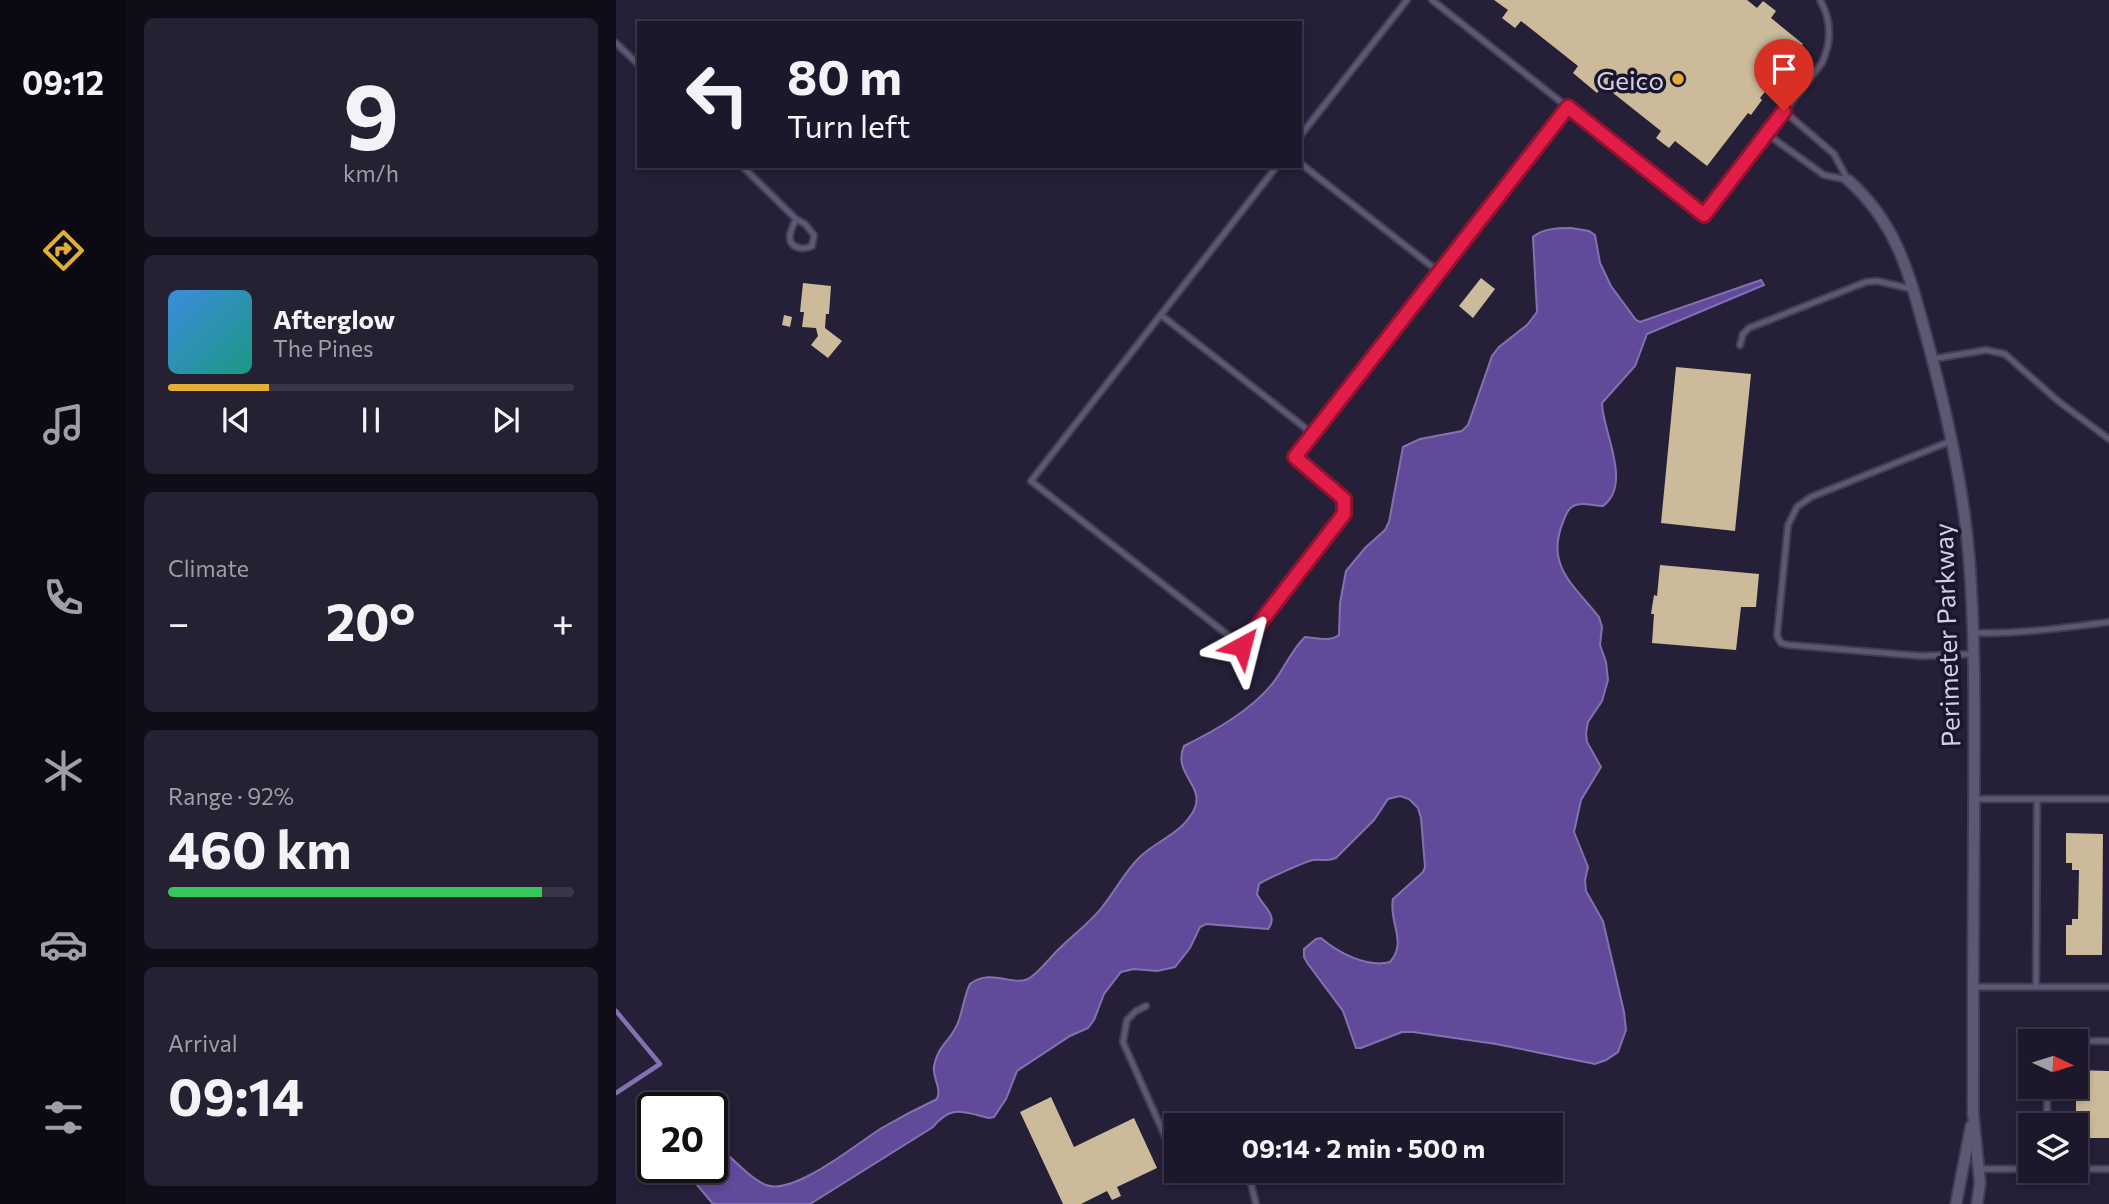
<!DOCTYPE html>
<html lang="en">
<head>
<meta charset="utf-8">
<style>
	:root { --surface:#1c172a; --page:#252032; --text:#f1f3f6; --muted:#a09fa8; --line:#3a3647; --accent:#e3ae35 }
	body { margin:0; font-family:Commissioner,sans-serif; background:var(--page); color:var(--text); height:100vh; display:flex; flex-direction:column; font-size:26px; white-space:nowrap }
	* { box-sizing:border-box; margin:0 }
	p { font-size:23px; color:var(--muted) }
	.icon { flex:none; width:38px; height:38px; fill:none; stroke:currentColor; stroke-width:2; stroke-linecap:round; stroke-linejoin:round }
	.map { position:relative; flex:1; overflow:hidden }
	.details { display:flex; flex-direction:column; gap:18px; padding:18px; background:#0f0d17; width:490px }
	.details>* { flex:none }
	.guide { position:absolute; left:21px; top:21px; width:665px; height:147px; border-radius:0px; box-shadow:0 4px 10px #0003,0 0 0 2px var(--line); background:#1c172a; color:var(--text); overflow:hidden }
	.needle { width:46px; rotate:94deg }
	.fabs { position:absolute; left:1402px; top:1029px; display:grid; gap:14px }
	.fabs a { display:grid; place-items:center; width:70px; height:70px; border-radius:0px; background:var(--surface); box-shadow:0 4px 10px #0003,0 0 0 2px var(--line); font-size:35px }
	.speed { position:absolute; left:21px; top:1092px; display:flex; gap:14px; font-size:35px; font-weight:700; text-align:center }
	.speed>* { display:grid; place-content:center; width:91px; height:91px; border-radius:50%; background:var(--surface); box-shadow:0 4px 10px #0003,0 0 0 2px var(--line); line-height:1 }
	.speed .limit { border:4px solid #111; border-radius:10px; background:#fff; color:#111 }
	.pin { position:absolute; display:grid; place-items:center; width:60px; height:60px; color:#fff; margin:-72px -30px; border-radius:50% 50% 50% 0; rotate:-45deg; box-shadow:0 0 7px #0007 }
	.pin .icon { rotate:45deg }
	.me { position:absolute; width:77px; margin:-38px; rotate:38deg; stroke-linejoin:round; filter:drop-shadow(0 0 5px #0008) }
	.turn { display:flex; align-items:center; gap:24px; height:147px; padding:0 35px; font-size:32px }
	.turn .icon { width:91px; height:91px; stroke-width:2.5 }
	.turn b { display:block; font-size:49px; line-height:60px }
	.big { font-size:52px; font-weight:700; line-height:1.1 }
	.details .tile { flex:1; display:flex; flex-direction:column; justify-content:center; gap:10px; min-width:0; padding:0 24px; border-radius:10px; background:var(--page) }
	.details .dial { align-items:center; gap:0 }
	.dial b { font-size:91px; line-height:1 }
	.song { display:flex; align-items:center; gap:21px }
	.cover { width:84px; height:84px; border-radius:10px; background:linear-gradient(135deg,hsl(210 70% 55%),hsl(170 70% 35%)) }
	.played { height:7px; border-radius:4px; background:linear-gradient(90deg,var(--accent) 25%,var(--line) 25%) }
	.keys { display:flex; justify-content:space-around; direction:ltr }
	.heat { display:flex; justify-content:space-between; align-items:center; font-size:38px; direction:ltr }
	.charge { height:10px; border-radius:5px; background:linear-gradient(90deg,#34c759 92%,var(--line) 0) }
	.trip { position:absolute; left:548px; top:1113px; width:399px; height:70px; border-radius:0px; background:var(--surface); box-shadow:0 4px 10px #0003,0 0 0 2px var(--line); font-weight:700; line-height:70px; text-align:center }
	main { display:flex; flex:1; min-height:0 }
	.dock { display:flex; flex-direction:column; width:126px; justify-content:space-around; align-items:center; background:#0b0911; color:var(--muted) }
	.dock .icon { width:49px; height:49px }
	.dock .active { color:var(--accent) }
	.dock b { font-size:32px; color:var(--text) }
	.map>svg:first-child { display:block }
</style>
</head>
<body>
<main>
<nav class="dock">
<b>09:12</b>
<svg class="icon active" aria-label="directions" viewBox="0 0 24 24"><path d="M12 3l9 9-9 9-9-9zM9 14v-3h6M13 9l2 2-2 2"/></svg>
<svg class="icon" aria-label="music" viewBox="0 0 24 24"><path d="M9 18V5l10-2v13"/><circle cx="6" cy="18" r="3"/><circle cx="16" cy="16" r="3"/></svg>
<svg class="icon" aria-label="phone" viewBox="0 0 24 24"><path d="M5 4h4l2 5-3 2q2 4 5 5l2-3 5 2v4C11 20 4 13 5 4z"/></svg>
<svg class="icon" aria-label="climate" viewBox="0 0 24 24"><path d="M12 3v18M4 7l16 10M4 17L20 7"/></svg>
<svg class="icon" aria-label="car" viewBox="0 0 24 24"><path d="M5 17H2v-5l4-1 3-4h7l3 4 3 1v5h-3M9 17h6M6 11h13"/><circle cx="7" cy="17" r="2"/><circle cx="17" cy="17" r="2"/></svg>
<svg class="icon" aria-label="filters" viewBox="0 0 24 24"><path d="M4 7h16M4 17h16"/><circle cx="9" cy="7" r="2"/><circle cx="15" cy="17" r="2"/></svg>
</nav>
<section class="details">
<div class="tile dial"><b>9</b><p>km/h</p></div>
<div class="tile">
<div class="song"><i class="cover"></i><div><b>Afterglow</b><p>The Pines</p></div></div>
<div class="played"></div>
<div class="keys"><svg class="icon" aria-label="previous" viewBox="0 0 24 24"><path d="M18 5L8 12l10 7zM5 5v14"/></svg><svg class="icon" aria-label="pause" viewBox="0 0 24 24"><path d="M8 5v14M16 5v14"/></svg><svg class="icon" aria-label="next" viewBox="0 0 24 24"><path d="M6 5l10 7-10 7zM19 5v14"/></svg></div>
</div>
<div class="tile"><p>Climate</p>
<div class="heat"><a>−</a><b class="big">20°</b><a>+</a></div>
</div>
<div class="tile"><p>Range · 92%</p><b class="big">460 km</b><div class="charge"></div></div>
<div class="tile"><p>Arrival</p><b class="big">09:14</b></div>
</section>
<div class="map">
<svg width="1493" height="1204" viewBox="0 0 1493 1204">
	<rect width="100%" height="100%" fill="#251f38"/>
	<path fill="#614a9a" stroke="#8372af" stroke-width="2" d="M 955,228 L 973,231 L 979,235 L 984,263 L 995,286 L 1020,320 L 1024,322 L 1145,280 L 1148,285 L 1031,334 L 1019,366 L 986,403 C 986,430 1017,484 987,506 C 979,506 967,502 960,505 C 952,507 950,515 947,522 C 929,566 958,585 983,617 L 986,627 L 984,645 L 990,662 L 992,680 L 986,701 L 972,722 L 970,733 L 971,742 L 985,767 L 965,800 L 958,832 L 972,867 L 969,880 L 970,891 L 987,921 L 1008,1012 L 1010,1030 L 1002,1052 L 990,1060 L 979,1064 L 880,1044 L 797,1032 L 786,1032 L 745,1048 L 740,1048 L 727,1011 L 692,964 L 688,957 L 688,949 L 700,939 L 705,938 C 722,953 752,968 774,962 C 792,942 772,921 777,899 L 807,872 L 809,867 L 805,818 L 802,808 L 793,799 L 784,796 L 772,799 L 758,820 L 720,858 C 711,862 706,859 697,860 C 691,861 648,880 643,884 L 641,894 C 647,907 663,916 652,929 L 590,924 L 584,927 L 574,948 L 559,967 L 541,971 L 518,969 L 505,972 L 488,994 L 478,1020 L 472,1028 L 454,1036 L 401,1071 L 390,1099 L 378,1117 L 373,1118 C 348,1112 335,1104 317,1127 L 194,1204 L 97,1204 L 66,1167 L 96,1167 L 96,1140 C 111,1153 133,1178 150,1185 C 177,1196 241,1144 264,1129 C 283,1118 302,1108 321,1099 C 326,1087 316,1078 318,1066 C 322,1046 332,1043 340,1027 C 346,1017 347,998 354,984 C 376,967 400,989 415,977 C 426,969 435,956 445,947 C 459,933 475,922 487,906 C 500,890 510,869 526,855 C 544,839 566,833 578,810 C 590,786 556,774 568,746 C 600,730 634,711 657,683 C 668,669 676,649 689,637 C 700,638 714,642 723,635 L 724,603 L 730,571 L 749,548 L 769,530 L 773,522 L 787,447 L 804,439 L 846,431 L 852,425 L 876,356 L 883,347 L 911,325 L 921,312 L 917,237 C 927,228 943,228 955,228 Z
		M 41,1098 L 49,1099 L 60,1108 L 37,1108 L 37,1134 L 23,1118 L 24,1111 Z"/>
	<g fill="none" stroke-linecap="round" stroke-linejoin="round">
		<path stroke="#8372af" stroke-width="4.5" d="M 0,1011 L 44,1064 L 0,1093"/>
	</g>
	<path fill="#ccbb9b" d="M 878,0 L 1131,0 L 1141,8 L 1147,1 L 1160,11 L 1155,18 L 1187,44 L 1144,98 L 1146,100 L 1135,115 L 1132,113 L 1091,166 L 1059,141 L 1053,148 L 1040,138 L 1045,131 L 987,85 L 981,93 L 957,73 L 962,66 L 905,21 L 899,28 L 886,18 L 892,10 Z
		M 865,278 L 879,289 L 857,318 L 843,306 Z
		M 187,283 L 215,286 L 213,314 L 210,314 L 209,328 L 226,341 L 212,358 L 195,345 L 202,336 L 200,328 L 186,327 L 188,312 L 184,312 Z
		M 168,315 L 176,317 L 174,327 L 166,325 Z
		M 1060,367 L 1135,374 L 1119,531 L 1045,523 Z
		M 1044,565 L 1143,574 L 1140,607 L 1125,607 L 1120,650 L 1036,643 L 1038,614 L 1035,614 L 1038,595 L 1041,596 Z
		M 1450,833 L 1487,834 L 1486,955 L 1450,955 L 1450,925 L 1456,925 L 1456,919 L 1462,919 L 1463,870 L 1456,870 L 1456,863 L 1450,863 Z
		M 1460,1070 L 1493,1071 L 1493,1138 L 1460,1138 Z
		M 435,1097 L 458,1147 L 518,1118 L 541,1168 L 501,1187 L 505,1196 L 496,1200 L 491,1191 L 465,1204 L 447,1204 L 404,1112 Z"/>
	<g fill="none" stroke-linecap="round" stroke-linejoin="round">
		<g stroke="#413c51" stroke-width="9">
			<path id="service" d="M 816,0 L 1088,215 L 1206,63 C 1216,41 1216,21 1204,0
				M 0,43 L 23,65
				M 1151,134 L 1208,175 L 1232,180 L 1218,154 L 1168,111
				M 684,136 L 791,0
				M 684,163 L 823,272
				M 126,166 L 180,219
				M 661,166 L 415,481 L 626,646 L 728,514 L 728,499 L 679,457 L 952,108
				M 180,219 L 189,224 L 198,235 L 196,246 C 188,250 173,249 174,236 C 174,231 178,224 180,219 Z
				M 545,315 L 697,434
				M 1124,345 L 1127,334 L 1133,328 L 1250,282 L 1261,281 L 1296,289
				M 1316,359 L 1370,350 L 1389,354 L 1442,401 L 1493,439
				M 1335,441 L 1195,497 L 1181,507 L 1172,525 L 1161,636 L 1165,643 L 1173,645 L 1305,656 L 1357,654
				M 1357,633 C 1403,634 1447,628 1493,622
				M 1358,799 L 1493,799
				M 1357,987 L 1493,987
				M 1420,987 L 1421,799
				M 530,1006 L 520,1011 L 511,1020 L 507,1042 L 560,1161
				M 1460,1041 L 1493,1041
				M 1431,1125 L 1431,1087
				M 1362,1169 L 1414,1169
				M 1460,1169 L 1493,1169
				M 565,1171 C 584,1186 601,1176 623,1171
				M 632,1171 L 640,1204"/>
		</g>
		<g stroke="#413c51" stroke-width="14">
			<path id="minor" d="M 1232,180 C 1282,224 1294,277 1311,339 C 1330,410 1347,483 1353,557 C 1360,645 1358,733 1358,821 C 1357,918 1357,1016 1357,1113 L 1364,1183 L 1361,1204
				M 1340,1204 L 1355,1126"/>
		</g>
		<use href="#service" stroke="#5d5774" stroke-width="5"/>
		<use href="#minor" stroke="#5d5774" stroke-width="10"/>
	</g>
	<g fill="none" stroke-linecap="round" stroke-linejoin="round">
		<g stroke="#92132f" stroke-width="18">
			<path id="route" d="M 626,646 L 728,514 L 728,499 L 679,457 L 952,107 L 1088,215 L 1168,111"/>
		</g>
		<use href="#route" stroke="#e11d48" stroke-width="12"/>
	</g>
	<circle fill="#e3ae35" stroke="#1b152e" stroke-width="2.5" cx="1062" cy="79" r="7"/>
	<g text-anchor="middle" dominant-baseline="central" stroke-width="7" stroke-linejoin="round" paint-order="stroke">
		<g font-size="26" fill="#d3d0e1" stroke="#1b152e" text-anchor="end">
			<text x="1048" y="79">Geico</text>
		</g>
		<g font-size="26" fill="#d3d0e1" stroke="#1b152e">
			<text transform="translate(1330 635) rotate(-92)">Perimeter Parkway</text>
		</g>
	</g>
</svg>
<div class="fabs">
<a><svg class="needle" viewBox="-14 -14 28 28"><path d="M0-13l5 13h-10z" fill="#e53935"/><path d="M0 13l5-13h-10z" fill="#a09fa8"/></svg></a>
<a><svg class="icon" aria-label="layers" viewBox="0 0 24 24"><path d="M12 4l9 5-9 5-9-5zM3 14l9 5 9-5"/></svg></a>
</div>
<div class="speed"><div class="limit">20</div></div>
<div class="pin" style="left:1168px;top:111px;background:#d93025"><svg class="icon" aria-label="arrive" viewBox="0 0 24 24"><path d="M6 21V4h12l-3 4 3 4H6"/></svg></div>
<svg class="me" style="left:626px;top:646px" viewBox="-20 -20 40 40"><path d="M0-17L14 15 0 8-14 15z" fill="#e11d48" stroke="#fff" stroke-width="4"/></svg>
<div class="trip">09:14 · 2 min · 500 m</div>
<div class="guide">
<div class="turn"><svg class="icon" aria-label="left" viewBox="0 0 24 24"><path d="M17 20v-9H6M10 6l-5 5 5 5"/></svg><div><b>80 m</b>Turn left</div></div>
</div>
</div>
</main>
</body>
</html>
